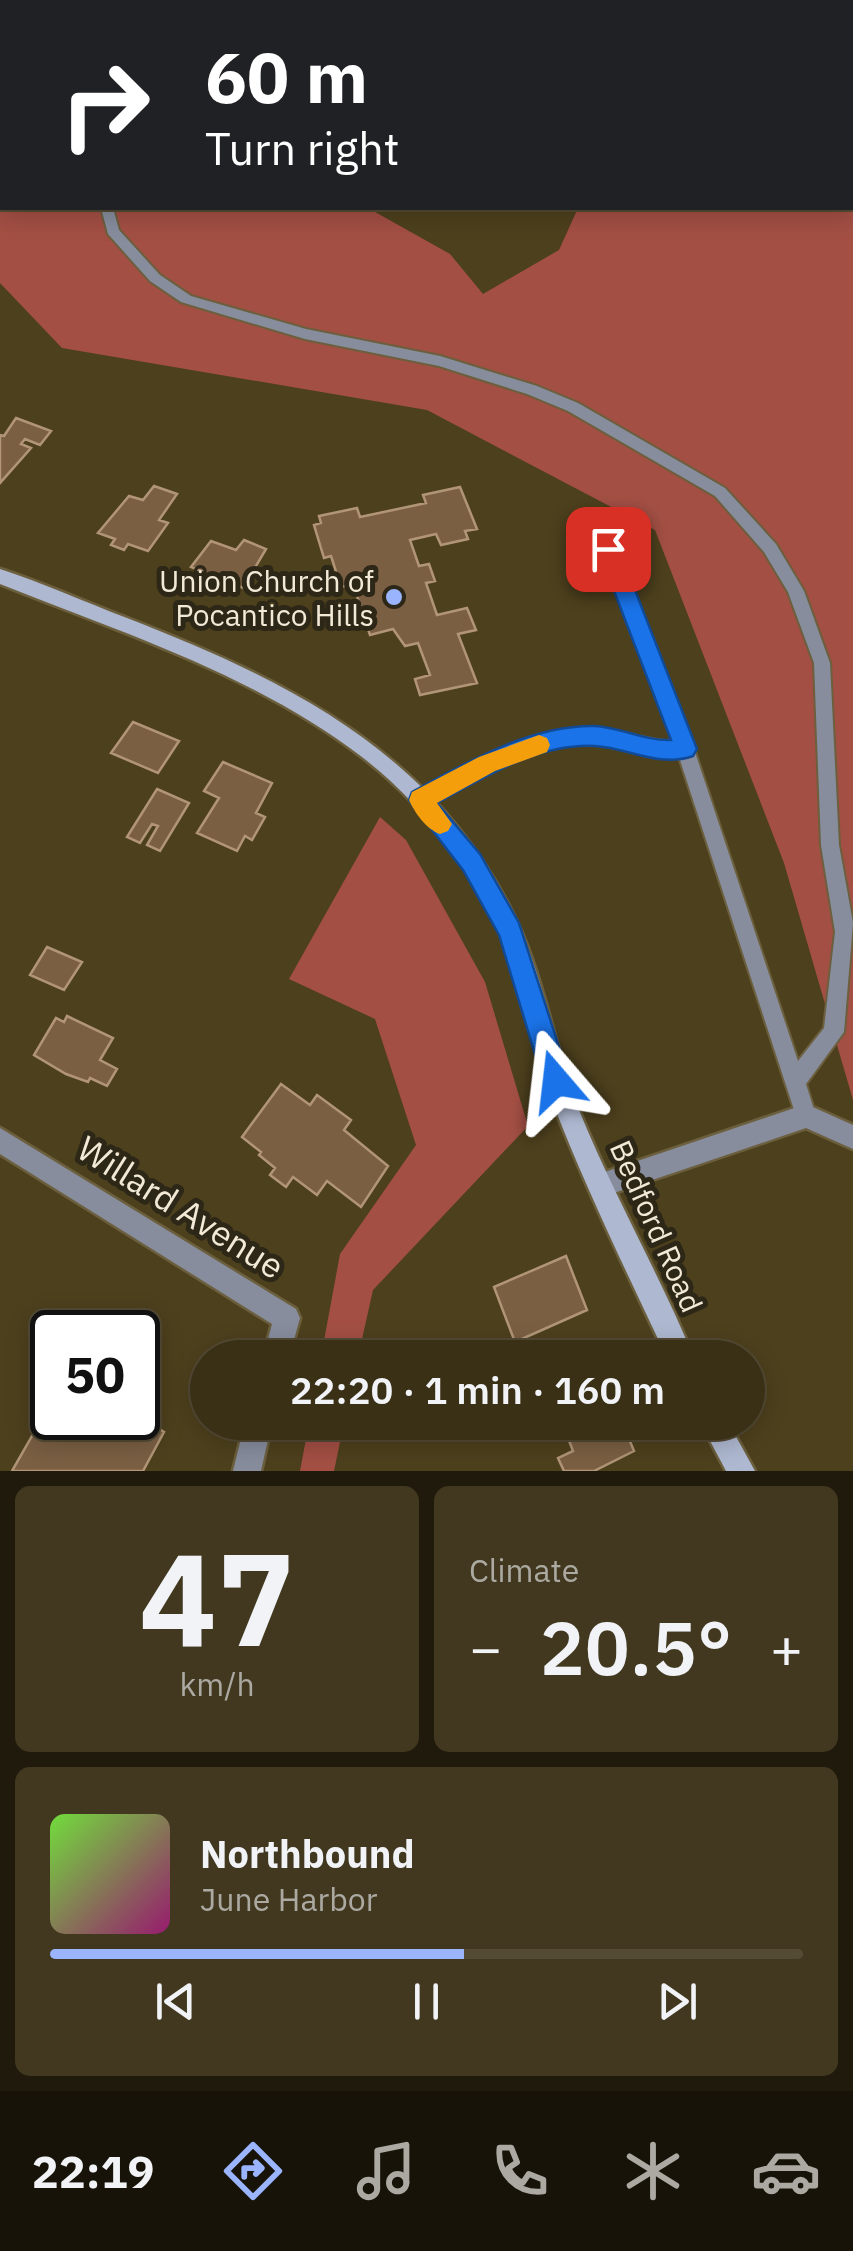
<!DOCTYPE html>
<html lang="en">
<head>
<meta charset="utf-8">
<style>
	:root { --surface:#3a3016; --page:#41381f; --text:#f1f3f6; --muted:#aba9a1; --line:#544b35; --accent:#9ab5fd }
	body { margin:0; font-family:"IBM Plex Sans",sans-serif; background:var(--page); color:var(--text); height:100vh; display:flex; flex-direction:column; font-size:38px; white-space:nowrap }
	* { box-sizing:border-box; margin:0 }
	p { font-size:32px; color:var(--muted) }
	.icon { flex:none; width:55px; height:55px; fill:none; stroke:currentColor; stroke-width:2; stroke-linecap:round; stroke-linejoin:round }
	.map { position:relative; height:1471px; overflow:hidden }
	.details { display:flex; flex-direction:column; gap:15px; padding:15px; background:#201a0c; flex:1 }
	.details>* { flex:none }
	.guide { position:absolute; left:0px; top:0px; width:855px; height:210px; box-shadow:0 5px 25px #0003,0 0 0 2px var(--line); background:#202124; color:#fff; overflow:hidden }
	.speed { position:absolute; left:30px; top:1310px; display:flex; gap:20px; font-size:50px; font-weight:700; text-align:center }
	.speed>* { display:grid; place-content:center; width:130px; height:130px; border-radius:50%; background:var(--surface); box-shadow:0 5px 25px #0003,0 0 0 2px var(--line); line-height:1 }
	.speed .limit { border:5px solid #111; border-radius:15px; background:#fff; color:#111 }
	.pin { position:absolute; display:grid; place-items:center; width:85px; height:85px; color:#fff; margin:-42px; border-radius:20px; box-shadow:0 5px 15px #0006 }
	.me { position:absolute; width:110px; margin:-55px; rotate:343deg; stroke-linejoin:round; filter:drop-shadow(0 0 8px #0008) }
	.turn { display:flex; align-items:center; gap:35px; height:210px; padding:0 40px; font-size:45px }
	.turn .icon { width:130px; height:130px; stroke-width:2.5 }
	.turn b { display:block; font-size:70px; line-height:85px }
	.big { font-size:75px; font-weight:600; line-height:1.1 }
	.details .widget { flex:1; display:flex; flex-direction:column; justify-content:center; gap:15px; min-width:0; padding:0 35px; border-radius:15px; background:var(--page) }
	.details .dial { align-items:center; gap:0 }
	.dial b { font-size:130px; line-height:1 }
	.song { display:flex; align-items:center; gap:30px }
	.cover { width:120px; height:120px; border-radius:15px; background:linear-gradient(135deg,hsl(100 70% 55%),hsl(320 70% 35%)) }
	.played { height:10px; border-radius:5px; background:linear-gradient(90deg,var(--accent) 55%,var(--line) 55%) }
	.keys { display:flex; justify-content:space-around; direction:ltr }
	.heat { display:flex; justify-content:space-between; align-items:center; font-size:55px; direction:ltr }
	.details .tiles { flex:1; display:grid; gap:15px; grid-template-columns:1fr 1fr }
	.widget:last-child { grid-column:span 2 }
	.trip { position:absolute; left:190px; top:1340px; width:575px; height:100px; border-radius:50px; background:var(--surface); box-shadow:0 5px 25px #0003,0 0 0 2px var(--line); font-weight:600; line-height:100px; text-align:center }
	.tabs { display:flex; height:160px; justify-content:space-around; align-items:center; background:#171309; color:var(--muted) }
	.tabs .icon { width:70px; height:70px }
	.tabs .on { color:var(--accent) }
	.tabs b { font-size:45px; color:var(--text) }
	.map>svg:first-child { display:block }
</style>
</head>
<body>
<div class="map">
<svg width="853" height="1471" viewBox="0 0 853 1471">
	<rect width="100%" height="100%" fill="#4d401d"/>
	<path fill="#a34f44" d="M 0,0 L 137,2 L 2,2 L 2,208 L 368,208 L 450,254 L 483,294 L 559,250 L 578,208 L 852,208 L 853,81 L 853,1100 L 784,863 L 655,530 L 427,410 L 62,348 L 0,283 Z
		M 380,817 L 406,840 L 485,982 L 528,1126 L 373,1290 L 358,1357 L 321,1357 L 340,1254 L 416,1145 L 375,1019 L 289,979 Z
		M 309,1423 L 344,1423 L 334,1471 L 300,1471 Z"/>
	<path fill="#7a5f43" stroke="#b19576" stroke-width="2.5" d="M 16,418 L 51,431 L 40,445 L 25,439 L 21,444 L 31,448 L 0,483 L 0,435 L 4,436 Z
		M 154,486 L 177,494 L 159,520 L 168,523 L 148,551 L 128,544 L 124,550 L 111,545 L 115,539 L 98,533 L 129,496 L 143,500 Z
		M 460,487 L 477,529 L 465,531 L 468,539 L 441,545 L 436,534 L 410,540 L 419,566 L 429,564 L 435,581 L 426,583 L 437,615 L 467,608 L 476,630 L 458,634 L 477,683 L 420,695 L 415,679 L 430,675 L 418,643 L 405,646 L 393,629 L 370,635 L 353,584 L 341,587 L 331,556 L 324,558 L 314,525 L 321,523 L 319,516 L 357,508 L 360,517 L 426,503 L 423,495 Z
		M 244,540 L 266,549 L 243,588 L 191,567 L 211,541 L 236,550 Z
		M 133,722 L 179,741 L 158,773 L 111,753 Z
		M 223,762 L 272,783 L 256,813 L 265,817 L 252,840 L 245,836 L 237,851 L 197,833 L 219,798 L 204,791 Z
		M 157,789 L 189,803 L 160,851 L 147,845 L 158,826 L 152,824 L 140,843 L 127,837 Z
		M 47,947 L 82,962 L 64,990 L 30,975 Z
		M 67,1016 L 113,1038 L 100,1060 L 117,1069 L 107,1086 L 90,1078 L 88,1082 L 66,1074 L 34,1055 L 56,1018 L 64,1022 Z
		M 281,1084 L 310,1105 L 317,1095 L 351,1120 L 344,1130 L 388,1166 L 361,1207 L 327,1181 L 317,1195 L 293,1177 L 286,1187 L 270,1175 L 275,1168 L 259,1155 L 261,1152 L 242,1137 Z
		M 566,1256 L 587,1310 L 515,1342 L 494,1287 Z
		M 52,1401 L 52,1418 L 138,1416 L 164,1432 L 143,1471 L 12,1471 Z
		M 562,1422 L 622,1422 L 634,1451 L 594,1471 L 564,1471 L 558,1458 L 573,1451 Z"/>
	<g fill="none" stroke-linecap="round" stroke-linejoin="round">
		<g stroke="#6b5f3e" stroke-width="4">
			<path id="service" d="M 142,0 L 152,0 L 153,2 L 142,2 Z
				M 101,208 L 113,208 L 119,230 L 160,275 L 191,296 L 306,329 L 440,356 L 537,386 L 578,403 L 725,488 L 776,544 L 804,591 L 830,663 L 839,845 L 853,923 L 844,1032 L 806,1084 L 816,1116 L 813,1123 L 806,1126 L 799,1123 L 796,1116 L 679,757 C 650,757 623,744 594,744 C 522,742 481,784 420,808 L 414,806 L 411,800 L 414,794 C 469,763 530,726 596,729 C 622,730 647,740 673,742 L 601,549 L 609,543 L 615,545 L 694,749 L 798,1061 L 824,1028 L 835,932 L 821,845 L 814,663 L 788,592 L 764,552 L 715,496 L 568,411 L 527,394 L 439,366 L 305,339 L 181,302 L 150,281 L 108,234 Z"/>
		</g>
		<g stroke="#6b5f3e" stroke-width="5">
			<path id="minor" d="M 806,1104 L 853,1125 L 853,1149 L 806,1128 L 602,1197 L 593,1194 L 590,1185 L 593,1176 L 602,1173 Z
				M 0,1128 L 296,1309 L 300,1318 L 289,1358 L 263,1358 L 272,1324 L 0,1154 Z
				M 245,1422 L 272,1422 L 261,1471 L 233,1471 Z"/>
		</g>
		<g stroke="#6b5f3e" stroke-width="5">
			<path id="secondary" d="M 0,569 C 43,583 85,602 127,618 C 292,682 438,755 517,922 C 545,982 554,1048 579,1110 C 613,1194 659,1273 694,1358 L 667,1358 C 627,1273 586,1189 552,1101 C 535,1056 527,1009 511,963 C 485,884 427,807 362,757 C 255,675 123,633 0,584 Z
				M 700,1422 L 728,1422 L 755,1471 L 726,1471 Z"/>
		</g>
		<use href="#service" fill="#878d9d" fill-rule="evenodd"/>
		<use href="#minor" fill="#878d9d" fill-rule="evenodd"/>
		<use href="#secondary" fill="#aeb8d0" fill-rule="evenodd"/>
	</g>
	<path fill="#1a73e8" stroke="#114b97" stroke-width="2.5" d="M 608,541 L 619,549 L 697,749 L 693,756 C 659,768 629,748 595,746 C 539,743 484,777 437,803 L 480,854 L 519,923 L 570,1081 L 566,1090 L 556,1094 L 547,1090 L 543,1081 L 499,935 L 463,870 L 409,800 L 412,792 C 466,763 530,725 594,726 C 620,727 645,741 671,740 L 598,549 Z"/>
	<path fill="#f59e0b" d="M 539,735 L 547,738 L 550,745 L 547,752 L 495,771 L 437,803 L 452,824 L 448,831 L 440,834 C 426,829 415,813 409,800 L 412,792 L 479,757 Z"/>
	<circle fill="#9ab5fd" stroke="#2d2718" stroke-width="4" cx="394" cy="597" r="10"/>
	<g text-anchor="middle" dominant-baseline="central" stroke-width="10" stroke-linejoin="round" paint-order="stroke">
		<g font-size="30" fill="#f2ead7" stroke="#2d2718" text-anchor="end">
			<text x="374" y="580">Union Church of<tspan x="374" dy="34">Pocantico Hills</tspan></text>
		</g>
		<g font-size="30" fill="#f2ead7" stroke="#2d2718">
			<text transform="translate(657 1226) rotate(66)">Bedford Road</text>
		</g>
		<g font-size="35" fill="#f2ead7" stroke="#2d2718">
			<text transform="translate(181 1207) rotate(32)">Willard Avenue</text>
		</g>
	</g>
</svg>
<div class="speed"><div class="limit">50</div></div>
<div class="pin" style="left:608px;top:549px;background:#d93025"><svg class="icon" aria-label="arrive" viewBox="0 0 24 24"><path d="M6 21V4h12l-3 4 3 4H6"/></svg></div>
<svg class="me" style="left:556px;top:1081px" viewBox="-20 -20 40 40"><path d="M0-17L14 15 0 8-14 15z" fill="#1a73e8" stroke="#fff" stroke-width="4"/></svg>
<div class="trip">22:20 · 1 min · 160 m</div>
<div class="guide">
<div class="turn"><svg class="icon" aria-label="right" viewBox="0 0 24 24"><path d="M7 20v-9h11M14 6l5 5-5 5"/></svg><div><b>60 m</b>Turn right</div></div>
</div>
</div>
<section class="details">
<div class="tiles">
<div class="widget dial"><b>47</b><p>km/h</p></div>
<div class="widget"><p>Climate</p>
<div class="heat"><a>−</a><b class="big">20.5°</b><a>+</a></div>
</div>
<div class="widget">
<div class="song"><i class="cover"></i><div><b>Northbound</b><p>June Harbor</p></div></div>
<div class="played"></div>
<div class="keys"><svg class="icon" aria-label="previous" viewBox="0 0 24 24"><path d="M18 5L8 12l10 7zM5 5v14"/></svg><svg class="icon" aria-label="pause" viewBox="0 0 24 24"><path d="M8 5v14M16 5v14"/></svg><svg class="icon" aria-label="next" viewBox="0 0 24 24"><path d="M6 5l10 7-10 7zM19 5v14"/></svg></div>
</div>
</div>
</section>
<nav class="tabs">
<b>22:19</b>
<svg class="icon on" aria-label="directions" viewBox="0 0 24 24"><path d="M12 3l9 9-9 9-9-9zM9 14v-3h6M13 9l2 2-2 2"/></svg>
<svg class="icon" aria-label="music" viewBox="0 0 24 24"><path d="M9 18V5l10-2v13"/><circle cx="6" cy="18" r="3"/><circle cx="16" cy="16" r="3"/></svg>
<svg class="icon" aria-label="phone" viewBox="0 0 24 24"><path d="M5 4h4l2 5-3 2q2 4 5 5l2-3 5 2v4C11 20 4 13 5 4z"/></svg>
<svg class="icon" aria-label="climate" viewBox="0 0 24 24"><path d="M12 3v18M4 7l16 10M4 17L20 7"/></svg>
<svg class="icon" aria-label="car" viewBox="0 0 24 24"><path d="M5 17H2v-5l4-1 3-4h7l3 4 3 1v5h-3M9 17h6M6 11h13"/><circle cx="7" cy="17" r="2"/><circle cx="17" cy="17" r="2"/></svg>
</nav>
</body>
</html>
